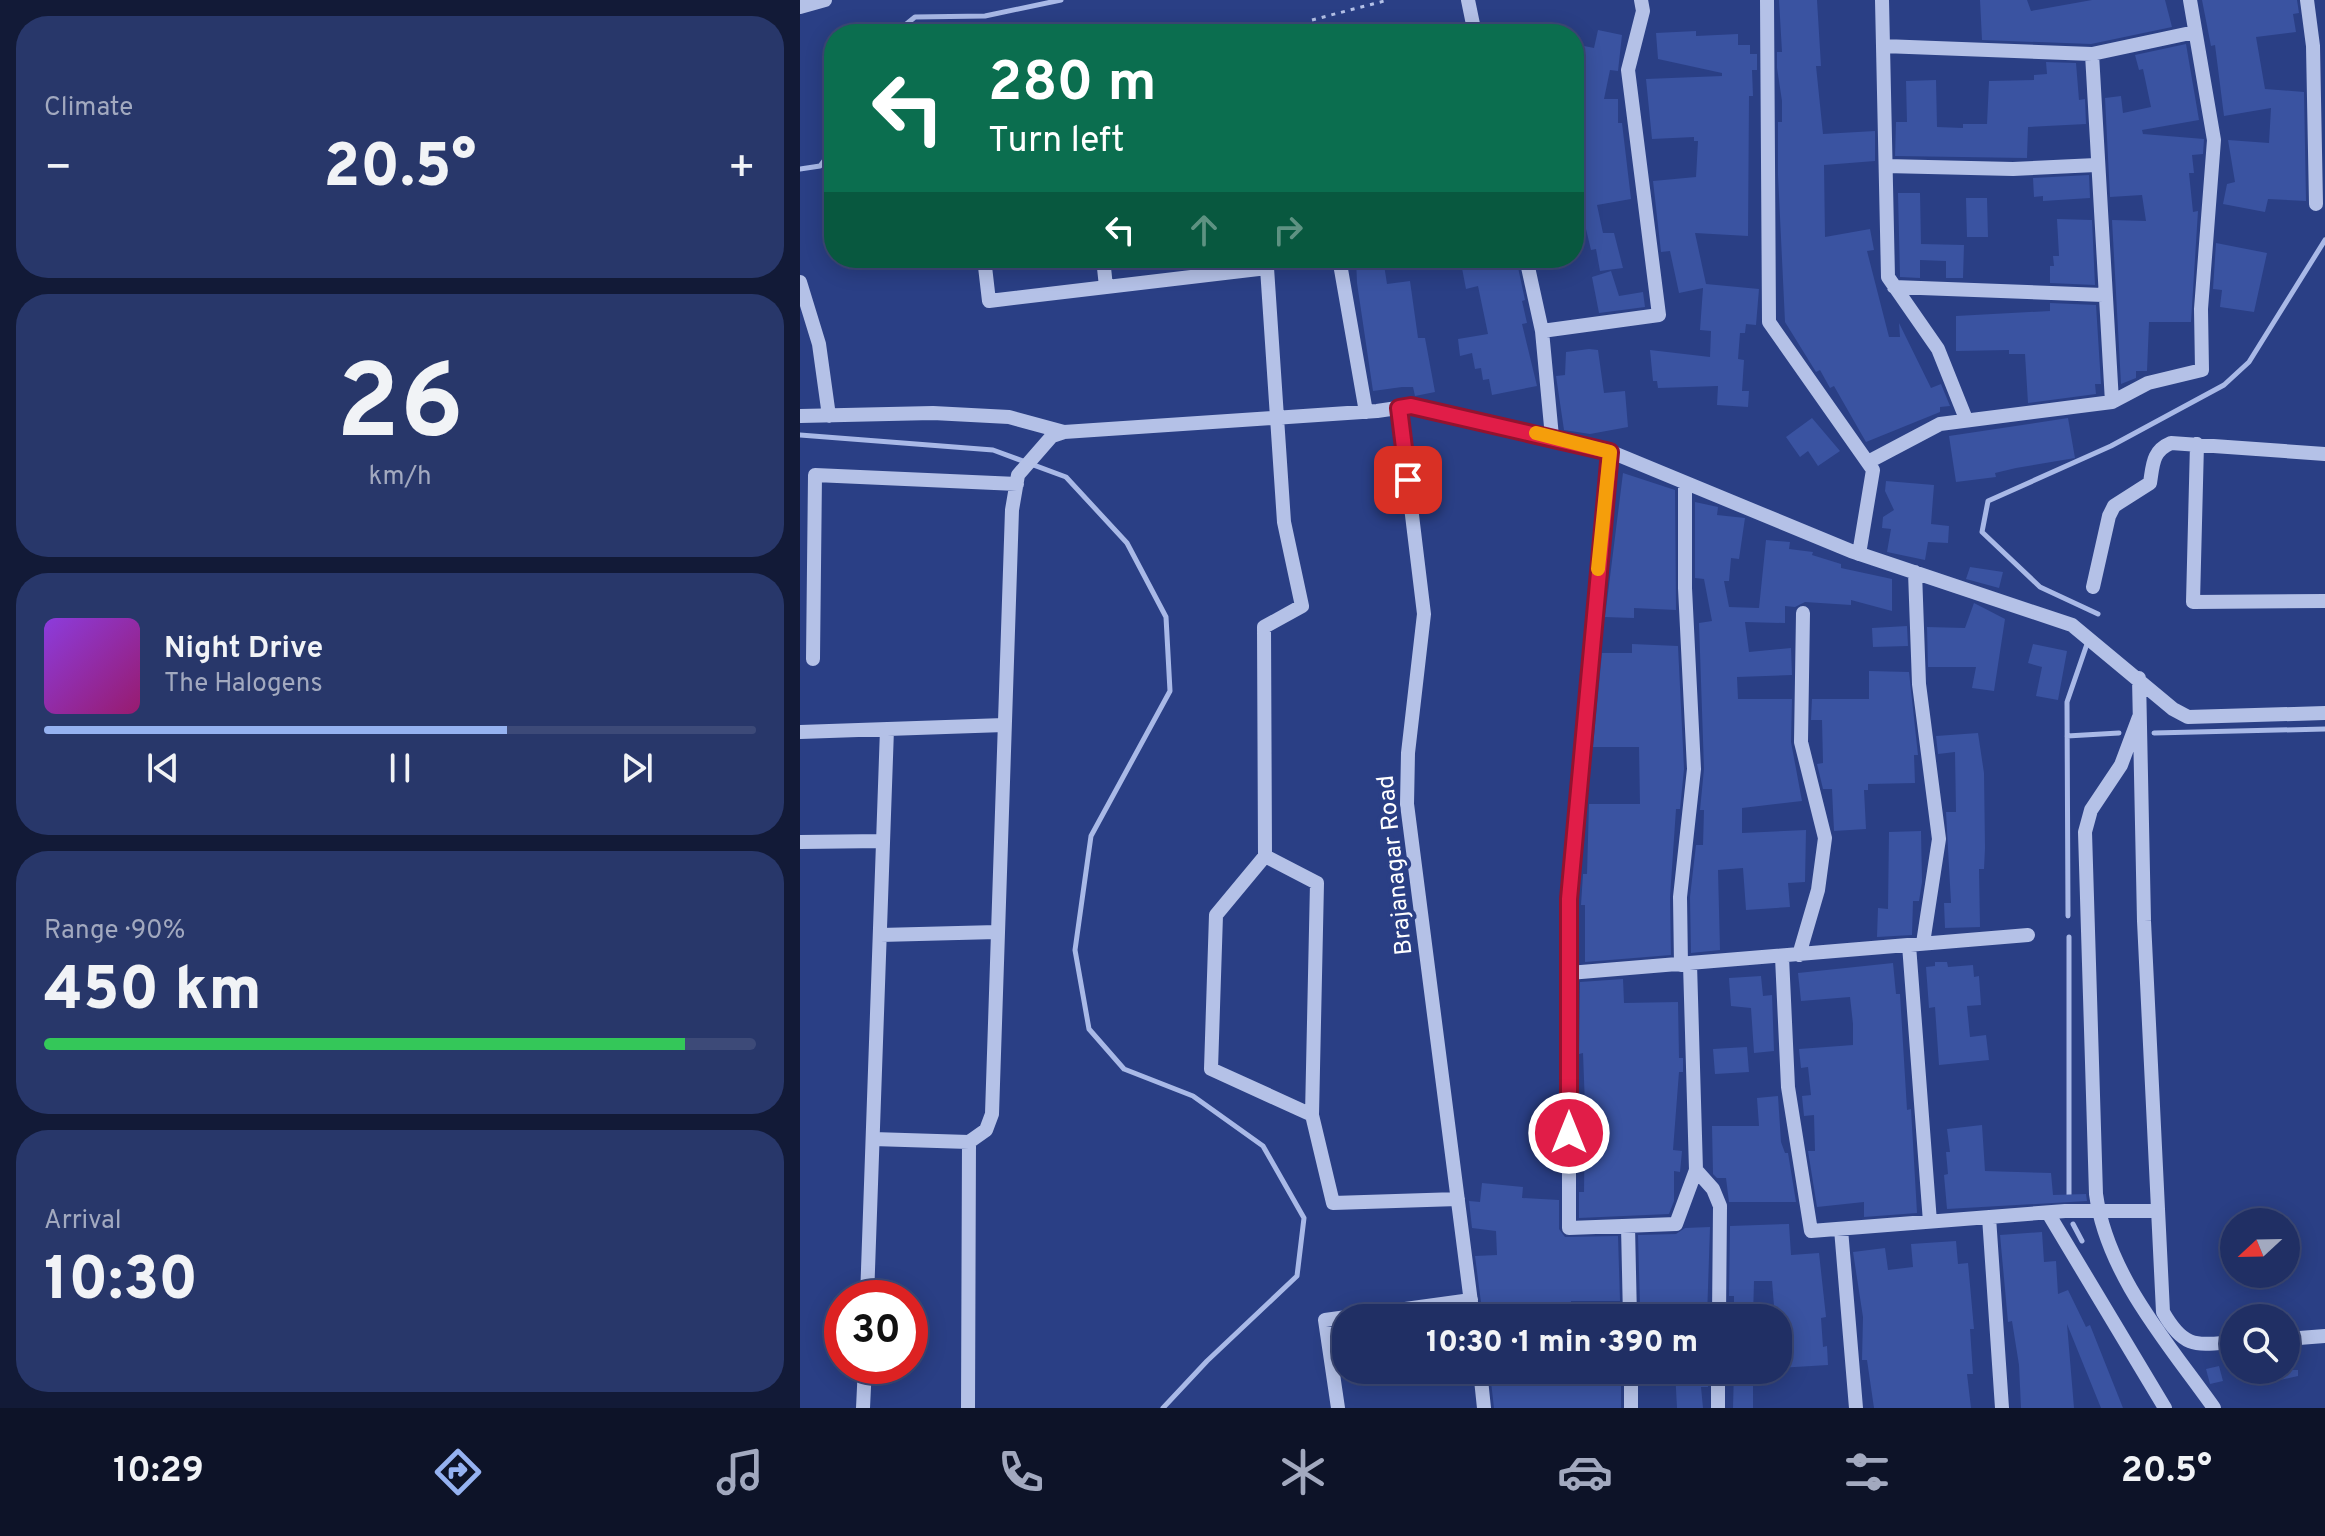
<!DOCTYPE html>
<html lang="en">
<head>
<meta charset="utf-8">
<style>
	:root { --surface:#202f64; --page:#28376a; --text:#f1f3f6; --muted:#a2a9bf; --line:#3d4a78; --accent:#95b2f1 }
	body { margin:0; font-family:Overpass,sans-serif; background:var(--page); color:var(--text); height:100vh; display:flex; flex-direction:column; font-size:30px; white-space:nowrap }
	* { box-sizing:border-box; margin:0 }
	p { font-size:26px; color:var(--muted) }
	.icon { flex:none; width:44px; height:44px; fill:none; stroke:currentColor; stroke-width:2; stroke-linecap:round; stroke-linejoin:round }
	.map { position:relative; flex:1; overflow:hidden }
	.sheet { display:flex; flex-direction:column; gap:16px; padding:16px; background:#121a37; width:800px }
	.sheet>* { flex:none }
	.hud { position:absolute; left:24px; top:24px; width:760px; height:244px; border-radius:32px; box-shadow:0 4px 20px #0003,0 0 0 2px var(--line); background:#0b6e4f; color:#fff; overflow:hidden }
	.needle { width:52px; rotate:248deg }
	.tools { position:absolute; left:1420px; top:1208px; display:grid; gap:16px }
	.tools a { display:grid; place-items:center; width:80px; height:80px; border-radius:50%; background:var(--surface); box-shadow:0 4px 20px #0003,0 0 0 2px var(--line); font-size:40px }
	.speed { position:absolute; left:24px; top:1280px; display:flex; gap:16px; font-size:40px; font-weight:700; text-align:center }
	.speed>* { display:grid; place-content:center; width:104px; height:104px; border-radius:50%; background:var(--surface); box-shadow:0 4px 20px #0003,0 0 0 2px var(--line); line-height:1 }
	.speed .limit { border:12px solid #d22; background:#fff; color:#111 }
	.pin { position:absolute; display:grid; place-items:center; width:68px; height:68px; color:#fff; margin:-34px; border-radius:16px; box-shadow:0 4px 12px #0006 }
	.me { position:absolute; width:88px; margin:-44px; rotate:0deg; stroke-linejoin:round; filter:drop-shadow(0 0 6px #0008) }
	.turn { display:flex; align-items:center; gap:28px; height:168px; padding:0 32px; font-size:36px }
	.turn .icon { width:104px; height:104px; stroke-width:2.5 }
	.turn b { display:block; font-size:56px; line-height:68px }
	.lanes { display:flex; align-items:center; height:76px; padding:0 32px; background:#0003; justify-content:center; gap:40px; direction:ltr }
	.lanes .off { opacity:.35 }
	.big { font-size:60px; font-weight:800; line-height:1.1 }
	.sheet .widget { flex:1; display:flex; flex-direction:column; justify-content:center; gap:12px; min-width:0; padding:0 28px; border-radius:32px; background:var(--page) }
	.sheet .dial { align-items:center; gap:0 }
	.dial b { font-size:104px; line-height:1 }
	.song { display:flex; align-items:center; gap:24px }
	.cover { width:96px; height:96px; border-radius:12px; background:linear-gradient(135deg,hsl(270 70% 55%),hsl(320 70% 35%)) }
	.played { height:8px; border-radius:4px; background:linear-gradient(90deg,var(--accent) 65%,var(--line) 65%) }
	.keys { display:flex; justify-content:space-around; direction:ltr }
	.heat { display:flex; justify-content:space-between; align-items:center; font-size:44px; direction:ltr }
	.charge { height:12px; border-radius:6px; background:linear-gradient(90deg,#34c759 90%,var(--line) 0) }
	.trip { position:absolute; left:532px; top:1304px; width:460px; height:80px; border-radius:32px; background:var(--surface); box-shadow:0 4px 20px #0003,0 0 0 2px var(--line); font-weight:800; line-height:80px; text-align:center }
	.tabs { display:flex; height:128px; justify-content:space-around; align-items:center; background:#0d1328; color:var(--muted) }
	.tabs .icon { width:56px; height:56px }
	.tabs .current { color:var(--accent) }
	.tabs b { font-size:36px; color:var(--text) }
	main { display:flex; flex:1; min-height:0 }
	.map>svg:first-child { display:block }
</style>
</head>
<body>
<main>
<section class="sheet">
<div class="widget"><p>Climate</p>
<div class="heat"><a>−</a><b class="big">20.5°</b><a>+</a></div>
</div>
<div class="widget dial"><b>26</b><p>km/h</p></div>
<div class="widget">
<div class="song"><i class="cover"></i><div><b>Night Drive</b><p>The Halogens</p></div></div>
<div class="played"></div>
<div class="keys"><svg class="icon" aria-label="previous" viewBox="0 0 24 24"><path d="M18 5L8 12l10 7zM5 5v14"/></svg><svg class="icon" aria-label="pause" viewBox="0 0 24 24"><path d="M8 5v14M16 5v14"/></svg><svg class="icon" aria-label="next" viewBox="0 0 24 24"><path d="M6 5l10 7-10 7zM19 5v14"/></svg></div>
</div>
<div class="widget"><p>Range · 90%</p><b class="big">450 km</b><div class="charge"></div></div>
<div class="widget"><p>Arrival</p><b class="big">10:30</b></div>
</section>
<div class="map">
<svg width="1525" height="1408" viewBox="0 0 1525 1408">
	<rect width="100%" height="100%" fill="#2a3f85"/>
	<g fill="none" stroke-linecap="round" stroke-linejoin="round">
		<path stroke="#a9b9e7" stroke-width="5" d="M 94,34 L 115,17 L 185,16 L 261,0
			M 0,169 L 20,166 L 34,148
			M 0,435 L 193,450 L 266,477 L 327,543 L 366,617 L 370,691 L 291,836 L 275,950 L 289,1029 L 324,1069 L 393,1096 L 463,1146 L 504,1218 L 497,1276 L 407,1361 L 363,1408
			M 1298,614 L 1240,587 L 1182,532 L 1188,501 L 1311,446 L 1424,385 L 1449,362 L 1525,240
			M 1354,733 L 1525,729
			M 1267,736 L 1319,733
			M 1268,916 L 1267,702 L 1287,644
			M 1269,937 L 1269,1198
			M 1273,1224 L 1282,1241"/>
	</g>
	<path fill="#3a53a1" d="M 979,0 L 1017,0 L 1021,66 L 1016,66 L 1023,134 L 1075,131 L 1075,161 L 1024,165 L 1025,237 L 1070,229 L 1074,250 L 1067,251 L 1089,337 L 1100,337 L 1099,323 L 1131,388 L 1141,384 L 1150,406 L 1140,407 L 1140,412 L 1066,442 L 1034,386 L 1030,388 L 1020,370 L 1016,372 L 985,322 L 978,175 L 978,122 L 982,122 L 982,101 L 977,68 L 977,52 L 982,52 Z
		M 1180,0 L 1227,0 L 1231,11 L 1292,0 L 1365,0 L 1372,27 L 1291,44 L 1182,40 Z
		M 1402,0 L 1497,0 L 1499,13 L 1493,14 L 1496,32 L 1456,37 L 1465,89 L 1504,92 L 1506,201 L 1468,199 L 1465,212 L 1423,204 L 1427,184 L 1435,182 L 1428,140 L 1469,143 L 1471,108 L 1424,116 L 1415,45 L 1411,46 Z
		M 798,30 L 822,35 L 818,71 L 810,70 L 804,99 L 818,99 L 818,123 L 822,123 L 831,199 L 797,205 L 803,233 L 814,233 L 823,268 L 800,271 L 796,249 L 791,250 L 786,229 L 774,231 L 774,205 L 785,204 L 781,132 L 775,132 L 774,44 L 794,48 Z
		M 896,31 L 896,36 L 938,34 L 938,45 L 950,45 L 950,54 L 957,54 L 957,70 L 952,70 L 953,96 L 949,96 L 948,236 L 895,233 L 906,284 L 959,289 L 956,325 L 946,324 L 945,333 L 940,333 L 938,359 L 944,360 L 942,391 L 949,391 L 948,407 L 917,405 L 918,386 L 858,388 L 857,381 L 853,381 L 850,350 L 910,357 L 911,331 L 900,330 L 903,288 L 879,293 L 870,251 L 861,252 L 853,181 L 896,177 L 898,141 L 894,141 L 894,137 L 852,139 L 846,79 L 922,76 L 922,73 L 858,59 L 856,33 Z
		M 1386,44 L 1399,120 L 1342,130 L 1343,134 L 1404,139 L 1403,154 L 1392,155 L 1394,173 L 1389,173 L 1393,212 L 1398,211 L 1391,322 L 1349,322 L 1347,371 L 1336,371 L 1336,378 L 1321,384 L 1312,220 L 1346,221 L 1342,195 L 1310,197 L 1305,98 L 1321,96 L 1323,113 L 1351,107 L 1343,69 L 1339,70 L 1335,55 Z
		M 1246,62 L 1276,63 L 1279,100 L 1285,99 L 1286,124 L 1228,127 L 1227,158 L 1095,156 L 1096,122 L 1107,122 L 1106,81 L 1136,80 L 1137,127 L 1163,128 L 1163,124 L 1187,124 L 1189,81 L 1234,80 L 1234,75 L 1247,74 Z
		M 1289,175 L 1290,198 L 1243,201 L 1243,196 L 1234,197 L 1233,178 Z
		M 1098,193 L 1120,193 L 1121,244 L 1164,245 L 1163,278 L 1146,278 L 1146,261 L 1120,260 L 1120,278 L 1100,277 Z
		M 1166,198 L 1187,198 L 1188,237 L 1167,237 Z
		M 1257,219 L 1292,220 L 1295,285 L 1250,283 L 1250,266 L 1254,266 L 1253,256 L 1259,256 Z
		M 1416,243 L 1467,253 L 1454,312 L 1420,307 L 1422,290 L 1413,289 Z
		M 556,258 L 583,258 L 587,284 L 610,281 L 618,338 L 625,338 L 635,392 L 615,396 L 613,387 L 602,387 L 573,391 L 557,283 Z
		M 660,258 L 716,258 L 725,300 L 722,301 L 727,323 L 722,324 L 737,386 L 692,395 L 689,379 L 683,380 L 681,368 L 675,369 L 672,353 L 660,356 L 658,339 L 688,334 L 678,286 L 666,289 Z
		M 811,271 L 819,296 L 843,292 L 845,307 L 799,313 L 792,277 Z
		M 1250,303 L 1296,305 L 1301,384 L 1295,384 L 1296,394 L 1228,403 L 1225,354 L 1209,354 L 1209,350 L 1156,351 L 1156,316 L 1250,311 Z
		M 789,349 L 798,350 L 804,393 L 825,391 L 828,427 L 790,434 L 764,430 L 756,376 L 765,375 L 766,352 Z
		M 1012,418 L 1040,451 L 1018,466 L 1008,451 L 1000,457 L 986,437 Z
		M 1268,418 L 1275,458 L 1216,468 L 1195,473 L 1196,477 L 1156,482 L 1149,436 Z
		M 823,473 L 875,490 L 876,610 L 834,608 L 834,618 L 805,617 Z
		M 1086,481 L 1134,485 L 1131,524 L 1149,526 L 1148,543 L 1128,542 L 1125,560 L 1087,552 L 1091,529 L 1082,528 L 1083,517 L 1094,510 L 1085,491 Z
		M 895,502 L 918,507 L 917,515 L 945,518 L 939,559 L 931,558 L 929,581 L 924,581 L 929,607 L 959,608 L 966,540 L 990,542 L 989,549 L 1013,552 L 1012,555 L 1041,564 L 1041,568 L 1092,579 L 1092,611 L 1051,600 L 1051,605 L 1005,602 L 995,607 L 985,606 L 985,623 L 945,622 L 949,652 L 991,648 L 992,675 L 937,677 L 938,699 L 992,699 L 991,742 L 1002,801 L 942,808 L 942,833 L 1006,830 L 1005,882 L 988,883 L 990,907 L 946,910 L 943,868 L 918,870 L 920,950 L 891,953 L 890,897 L 896,845 L 903,845 L 904,810 L 900,810 L 904,769 L 899,623 L 912,621 L 904,579 L 895,578 Z
		M 1170,567 L 1203,572 L 1199,588 L 1166,579 Z
		M 1174,603 L 1205,619 L 1194,691 L 1172,688 L 1176,667 L 1128,667 L 1127,627 L 1165,628 Z
		M 1107,626 L 1108,646 L 1073,647 L 1072,628 Z
		M 832,644 L 878,646 L 884,769 L 880,809 L 876,809 L 870,897 L 871,955 L 785,962 L 785,905 L 781,905 L 783,874 L 787,874 L 789,804 L 840,804 L 839,747 L 793,747 L 802,653 L 832,653 Z
		M 1233,644 L 1267,651 L 1258,700 L 1236,696 L 1242,667 L 1228,663 Z
		M 1069,671 L 1109,672 L 1118,755 L 1114,755 L 1115,783 L 1068,784 L 1068,790 L 1064,790 L 1066,829 L 1034,831 L 1032,789 L 1023,789 L 1017,764 L 1023,763 L 1022,720 L 1011,720 L 1012,699 L 1069,699 Z
		M 1178,733 L 1184,773 L 1185,848 L 1184,869 L 1179,869 L 1180,927 L 1145,928 L 1144,903 L 1151,903 L 1146,812 L 1156,812 L 1155,752 L 1138,754 L 1136,736 Z
		M 1121,831 L 1122,882 L 1119,901 L 1113,901 L 1112,935 L 1077,937 L 1078,908 L 1088,909 L 1089,832 Z
		M 1135,962 L 1147,962 L 1148,967 L 1173,965 L 1174,977 L 1179,976 L 1181,1005 L 1167,1006 L 1170,1037 L 1186,1035 L 1189,1060 L 1139,1065 L 1135,1007 L 1129,1008 L 1126,967 L 1135,966 Z
		M 1093,963 L 1096,994 L 1100,994 L 1107,1110 L 1111,1109 L 1117,1213 L 1064,1217 L 1064,1202 L 1017,1207 L 1008,1151 L 1015,1151 L 1014,1115 L 1004,1116 L 1002,1096 L 1011,1095 L 1008,1067 L 1001,1068 L 999,1049 L 1053,1045 L 1053,1024 L 1050,997 L 1001,1001 L 998,973 Z
		M 961,976 L 963,996 L 972,995 L 974,1051 L 954,1053 L 951,1008 L 931,1006 L 929,978 Z
		M 823,979 L 824,1003 L 878,1002 L 879,1058 L 883,1058 L 883,1072 L 879,1072 L 873,1150 L 882,1151 L 880,1172 L 874,1171 L 874,1201 L 869,1214 L 779,1218 L 779,1192 L 784,1192 L 785,1106 L 783,1053 L 779,1054 L 780,982 Z
		M 947,1047 L 949,1072 L 915,1074 L 913,1049 Z
		M 978,1096 L 981,1142 L 985,1153 L 988,1153 L 996,1202 L 929,1202 L 926,1178 L 917,1178 L 913,1174 L 912,1126 L 959,1126 L 957,1098 Z
		M 1182,1125 L 1185,1171 L 1251,1173 L 1253,1195 L 1286,1194 L 1287,1201 L 1147,1209 L 1144,1175 L 1148,1174 L 1146,1152 L 1150,1152 L 1147,1129 Z
		M 682,1183 L 723,1187 L 722,1198 L 759,1200 L 759,1229 L 765,1237 L 818,1236 L 820,1301 L 771,1301 L 771,1316 L 683,1318 L 675,1256 L 697,1255 L 696,1231 L 672,1228 L 669,1201 L 680,1202 Z
		M 989,1224 L 991,1255 L 1019,1253 L 1026,1317 L 1021,1318 L 1023,1347 L 1027,1346 L 1028,1365 L 978,1368 L 978,1318 L 975,1318 L 972,1281 L 954,1281 L 953,1318 L 934,1318 L 934,1296 L 929,1296 L 930,1226 Z
		M 910,1227 L 907,1318 L 884,1318 L 884,1308 L 840,1307 L 838,1235 L 876,1234 L 885,1228 Z
		M 1242,1232 L 1244,1262 L 1256,1261 L 1258,1294 L 1268,1290 L 1286,1327 L 1290,1325 L 1323,1408 L 1301,1408 L 1267,1324 L 1274,1408 L 1221,1408 L 1219,1365 L 1212,1321 L 1208,1322 L 1200,1235 Z
		M 1156,1241 L 1158,1264 L 1168,1263 L 1174,1329 L 1170,1329 L 1173,1374 L 1167,1374 L 1171,1408 L 1074,1408 L 1067,1360 L 1062,1360 L 1063,1317 L 1053,1252 L 1085,1248 L 1088,1270 L 1113,1267 L 1111,1244 Z
		M 1419,1366 L 1423,1381 L 1410,1384 L 1406,1369 Z
		M 717,1370 L 821,1370 L 821,1408 L 694,1408 L 690,1373 Z
		M 875,1370 L 908,1370 L 908,1387 L 901,1387 L 903,1408 L 877,1408 Z
		M 934,1370 L 953,1370 L 953,1408 L 933,1408 Z
		M 1454,1370 L 1498,1370 L 1498,1376 L 1457,1385 Z"/>
	<g fill="none" stroke-linecap="round" stroke-linejoin="round">
		<path stroke="#b4c1e7" stroke-width="3" stroke-dasharray="4 6" stroke-linecap="butt" d="M 512,20 L 588,0
			M 452,34 L 484,31"/>
		<path stroke="#b4c1e7" stroke-width="14" d="M 668,0 L 675,34
			M 967,0 L 969,322 L 1073,470 L 1059,554
			M 1082,0 L 1088,277 L 1138,349 L 1166,419
			M 1507,0 L 1513,46 L 1516,204
			M 0,7 L 25,0
			M 500,30 L 501,34
			M 1083,46 L 1292,54 L 1395,32
			M 1292,54 L 1312,402
			M 1086,166 L 1213,169 L 1296,165
			M 184,258 L 189,301 L 467,268 L 484,522 L 502,606 L 464,627 L 465,856 L 416,915 L 411,1069 L 512,1115
			M 303,258 L 306,287
			M 539,258 L 566,412
			M 726,258 L 742,331 L 752,437
			M 0,282 L 19,344 L 29,416
			M 1094,287 L 1303,295
			M 742,331 L 859,315 L 828,70 L 843,11 L 841,0
			M 599,408 L 624,614 L 608,753 L 607,804 L 673,1318
			M 0,416 L 133,413 L 209,417 L 264,432 L 577,411 L 611,406 L 804,449 L 1051,551 L 1272,625 L 1373,709 L 1388,717 L 1525,713
			M 1397,444 L 1393,602 L 1525,601
			M 810,452 L 769,899 L 769,1228 L 876,1224 L 896,1170 L 890,964
			M 1068,462 L 1140,424 L 1312,402 L 1348,383 L 1402,370 L 1401,309 L 1414,140 L 1390,0
			M 1115,572 L 1119,684 L 1139,839 L 1123,943
			M 1293,587 L 1309,516 L 1314,506 L 1350,483 C 1353,465 1352,451 1371,443 L 1525,454
			M 13,659 L 15,475 L 217,484
			M 1339,678 L 1344,921 L 1363,1312 C 1384,1349 1396,1345 1434,1342
			M 1339,717 L 1321,765 L 1291,810 L 1285,832 L 1296,1194 C 1307,1275 1368,1343 1414,1408
			M 0,732 L 204,725
			M 0,842 L 83,841
			M 465,856 L 517,883 L 512,1115 L 533,1203 L 658,1199
			M 80,935 L 197,932
			M 1109,945 L 1130,1222
			M 999,955 L 1018,890 L 1025,838 L 1001,742 L 1003,613
			M 982,957 L 988,1087 L 1011,1231 L 1265,1211 L 1358,1211
			M 881,965 L 880,897 L 894,769 L 885,588 L 885,485
			M 769,973 L 1228,935
			M 73,1139 L 169,1142 L 186,1130 L 192,1114 L 212,510 L 218,475 L 252,436 L 264,432
			M 896,1170 L 913,1189 L 920,1206 L 919,1318
			M 1248,1213 L 1365,1408
			M 1189,1217 L 1202,1408
			M 828,1226 L 830,1318
			M 1041,1229 L 1056,1408
			M 67,1298 L 87,729
			M 1486,1339 L 1525,1336
			M 680,1370 L 684,1408
			M 831,1370 L 831,1408
			M 63,1408 L 65,1366
			M 168,1408 L 169,1142
			M 538,1408 L 525,1320 L 671,1300
			M 918,1408 L 918,1370"/>
	</g>
	<g fill="none" stroke-linecap="round" stroke-linejoin="round">
		<g stroke="#92132f" stroke-width="20">
			<path id="route" d="M 608,480 L 599,408 L 611,406 L 810,452 L 769,899 L 769,1133"/>
		</g>
		<use href="#route" stroke="#e11d48" stroke-width="14"/>
		<path stroke="#f59e0b" stroke-width="14" d="M 736,433 L 810,452 L 798,569"/>
	</g>
	<g text-anchor="middle" dominant-baseline="central" stroke-width="8" stroke-linejoin="round" paint-order="stroke">
		<g font-size="24" fill="#fff" stroke="#2a3f85">
			<text transform="translate(596 865) rotate(-96)">Brajanagar Road</text>
		</g>
	</g>
</svg>
<div class="tools">
<a><svg class="needle" viewBox="-14 -14 28 28"><path d="M0-13l5 13h-10z" fill="#e53935"/><path d="M0 13l5-13h-10z" fill="#a2a9bf"/></svg></a>
<a><svg class="icon" aria-label="search" viewBox="0 0 24 24"><circle cx="10" cy="10" r="6"/><path d="M15 15l6 6"/></svg></a>
</div>
<div class="speed"><div class="limit">30</div></div>
<div class="pin" style="left:608px;top:480px;background:#d93025"><svg class="icon" aria-label="arrive" viewBox="0 0 24 24"><path d="M6 21V4h12l-3 4 3 4H6"/></svg></div>
<svg class="me" style="left:769px;top:1133px" viewBox="-20 -20 40 40"><circle r="17" fill="#e11d48" stroke="#fff" stroke-width="3"/><path d="M0-11L8 9 0 5-8 9z" fill="#fff"/></svg>
<div class="trip">10:30 · 1 min · 390 m</div>
<div class="hud">
<div class="turn"><svg class="icon" aria-label="left" viewBox="0 0 24 24"><path d="M17 20v-9H6M10 6l-5 5 5 5"/></svg><div><b>280 m</b>Turn left</div></div>
<div class="lanes"><svg class="icon" aria-label="left" viewBox="0 0 24 24"><path d="M17 20v-9H6M10 6l-5 5 5 5"/></svg><svg class="icon off" aria-label="ahead" viewBox="0 0 24 24"><path d="M12 20V5M6 11l6-6 6 6"/></svg><svg class="icon off" aria-label="right" viewBox="0 0 24 24"><path d="M7 20v-9h11M14 6l5 5-5 5"/></svg></div>
</div>
</div>
</main>
<nav class="tabs">
<b>10:29</b>
<svg class="icon current" aria-label="directions" viewBox="0 0 24 24"><path d="M12 3l9 9-9 9-9-9zM9 14v-3h6M13 9l2 2-2 2"/></svg>
<svg class="icon" aria-label="music" viewBox="0 0 24 24"><path d="M9 18V5l10-2v13"/><circle cx="6" cy="18" r="3"/><circle cx="16" cy="16" r="3"/></svg>
<svg class="icon" aria-label="phone" viewBox="0 0 24 24"><path d="M5 4h4l2 5-3 2q2 4 5 5l2-3 5 2v4C11 20 4 13 5 4z"/></svg>
<svg class="icon" aria-label="climate" viewBox="0 0 24 24"><path d="M12 3v18M4 7l16 10M4 17L20 7"/></svg>
<svg class="icon" aria-label="car" viewBox="0 0 24 24"><path d="M5 17H2v-5l4-1 3-4h7l3 4 3 1v5h-3M9 17h6M6 11h13"/><circle cx="7" cy="17" r="2"/><circle cx="17" cy="17" r="2"/></svg>
<svg class="icon" aria-label="filters" viewBox="0 0 24 24"><path d="M4 7h16M4 17h16"/><circle cx="9" cy="7" r="2"/><circle cx="15" cy="17" r="2"/></svg>
<b>20.5°</b>
</nav>
</body>
</html>
